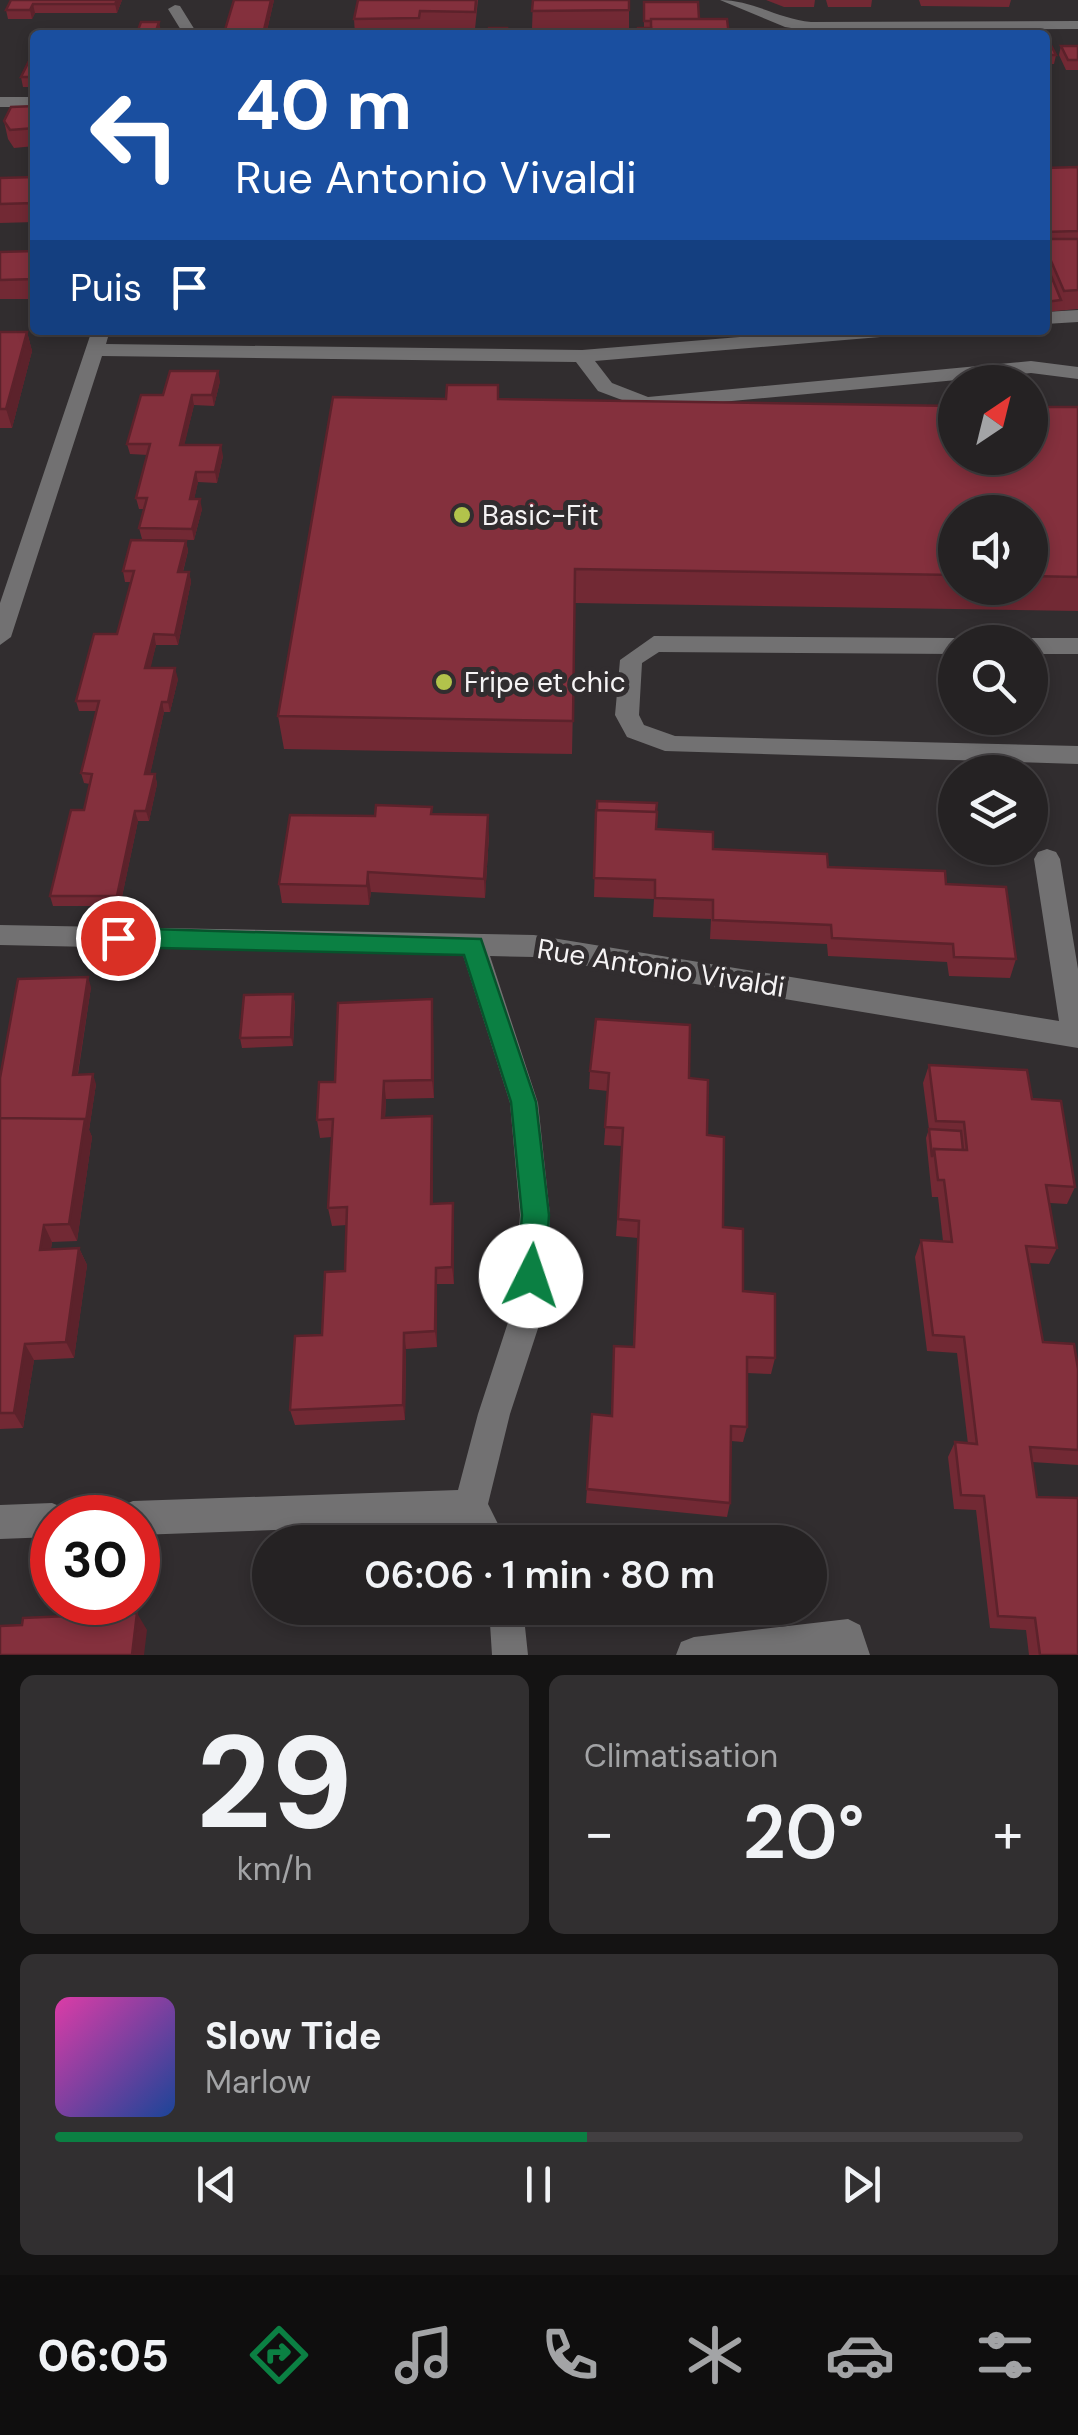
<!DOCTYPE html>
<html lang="fr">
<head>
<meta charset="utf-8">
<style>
	:root { --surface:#252223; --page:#312f30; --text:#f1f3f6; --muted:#a3a4a6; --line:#423f41; --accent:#0b8043 }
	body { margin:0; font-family:"DM Sans",sans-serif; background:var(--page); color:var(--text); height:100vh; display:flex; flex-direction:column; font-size:38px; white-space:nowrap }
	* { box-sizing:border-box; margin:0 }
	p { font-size:32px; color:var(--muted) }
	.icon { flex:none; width:55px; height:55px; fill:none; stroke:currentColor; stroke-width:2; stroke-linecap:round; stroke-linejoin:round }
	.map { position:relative; height:1655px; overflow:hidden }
	.details { display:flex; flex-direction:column; gap:20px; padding:20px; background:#141313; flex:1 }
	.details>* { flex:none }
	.banner { position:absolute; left:30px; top:30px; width:1020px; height:305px; border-radius:10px; box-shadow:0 5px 15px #0003,0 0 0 2px var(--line); background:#1a4fa0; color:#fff; overflow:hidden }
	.needle { width:65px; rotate:35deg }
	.controls { position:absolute; left:938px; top:365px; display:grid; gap:20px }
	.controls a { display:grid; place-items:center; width:110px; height:110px; border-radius:50%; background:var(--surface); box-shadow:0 5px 15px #0003,0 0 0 2px var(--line); font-size:50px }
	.speed { position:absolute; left:30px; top:1495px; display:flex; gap:20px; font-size:50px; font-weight:700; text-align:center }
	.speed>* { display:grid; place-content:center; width:130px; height:130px; border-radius:50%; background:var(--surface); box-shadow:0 5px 15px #0003,0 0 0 2px var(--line); line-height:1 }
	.speed .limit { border:15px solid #d22; background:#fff; color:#111 }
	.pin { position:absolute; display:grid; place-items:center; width:85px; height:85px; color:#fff; margin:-42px; border:5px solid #fff; border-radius:50%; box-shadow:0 2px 10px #0007 }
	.me { position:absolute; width:110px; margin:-55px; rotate:4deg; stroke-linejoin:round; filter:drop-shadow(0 0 8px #0008) }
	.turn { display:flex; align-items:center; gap:35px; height:210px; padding:0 40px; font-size:45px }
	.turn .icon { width:130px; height:130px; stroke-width:2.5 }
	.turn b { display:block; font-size:70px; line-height:85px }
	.then { display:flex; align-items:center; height:95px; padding:0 40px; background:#0003; gap:20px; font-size:38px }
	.big { font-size:75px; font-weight:600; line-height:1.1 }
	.details .tile { flex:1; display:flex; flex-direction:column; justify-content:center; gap:15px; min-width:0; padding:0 35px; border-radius:15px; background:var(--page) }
	.details .dial { align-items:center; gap:0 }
	.dial b { font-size:130px; line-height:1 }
	.song { display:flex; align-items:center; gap:30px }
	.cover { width:120px; height:120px; border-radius:15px; background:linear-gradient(135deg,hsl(320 70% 55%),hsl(220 70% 35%)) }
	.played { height:10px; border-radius:5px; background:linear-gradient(90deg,var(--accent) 55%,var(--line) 55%) }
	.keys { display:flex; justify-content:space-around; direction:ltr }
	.heat { display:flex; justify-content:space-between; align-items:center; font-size:55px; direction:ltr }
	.details .tiles { flex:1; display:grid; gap:20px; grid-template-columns:1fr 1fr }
	.tile:last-child { grid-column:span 2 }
	.trip { position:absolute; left:252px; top:1525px; width:575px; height:100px; border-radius:50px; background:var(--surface); box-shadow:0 5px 15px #0003,0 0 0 2px var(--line); font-weight:600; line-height:100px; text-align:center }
	.tab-bar { display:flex; height:160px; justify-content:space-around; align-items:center; background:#0f0e0e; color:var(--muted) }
	.tab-bar .icon { width:70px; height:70px }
	.tab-bar .active { color:var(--accent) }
	.tab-bar b { font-size:45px; color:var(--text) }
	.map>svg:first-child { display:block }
</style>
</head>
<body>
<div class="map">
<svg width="1078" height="1655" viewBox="0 0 1078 1655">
	<rect width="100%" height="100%" fill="#312d2f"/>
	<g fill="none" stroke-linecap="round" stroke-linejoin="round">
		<path fill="#727172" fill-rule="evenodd" d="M 720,0 C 752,0 779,19 811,22 L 1078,21 L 1078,29 L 819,30 L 820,35 L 806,35 L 804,30 L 785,27 Z
			M 175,5 L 180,6 L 198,35 L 184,35 L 168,9 Z
			M 0,97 L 35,97 L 35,107 L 0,107 Z
			M 1078,310 L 1078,322 L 1045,324 L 1045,312 Z
			M 92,330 L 110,330 L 106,344 L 582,350 L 825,330 L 901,330 L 892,336 L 595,361 L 612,383 L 648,397 L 1031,361 L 1078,367 L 1078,379 L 1031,373 L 646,409 L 598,391 L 576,362 L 102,356 L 11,637 L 0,645 L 0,603 Z
			M 654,636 L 955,638 L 964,642 L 955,642 L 955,654 L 659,652 L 642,663 L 639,715 L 644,725 L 675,736 L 1078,746 L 1078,764 L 665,751 L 627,737 L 615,715 L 620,660 Z
			M 1030,638 L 1078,638 L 1078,654 L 1030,654 L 1030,642 L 1021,642 Z
			M 1047,849 L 1056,852 L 1060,859 L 1078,969 L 1078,1048 L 534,957 L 490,956 L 538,1103 L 550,1215 L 545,1307 L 510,1414 L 488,1504 L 507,1542 L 472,1542 L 462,1523 L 138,1535 L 138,1518 L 116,1518 L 121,1506 L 133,1501 L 458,1490 L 478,1414 L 513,1307 L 520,1215 L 510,1103 L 463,955 L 0,945 L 0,925 L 534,935 L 1059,1021 L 1034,859 L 1038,852 Z
			M 52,1503 L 64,1508 L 68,1518 L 52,1518 L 52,1537 L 0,1539 L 0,1505 Z
			M 489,1608 L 523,1608 L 528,1655 L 492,1655 Z
			M 848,1619 L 860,1625 L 870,1655 L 676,1655 L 681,1642 L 694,1637 Z"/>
	</g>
	<path fill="#722934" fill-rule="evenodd" d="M 11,0 L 122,0 L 117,13 L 35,13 L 32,19 L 8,19 L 6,10 Z
		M 274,0 L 266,35 L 226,35 L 225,30 Z
		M 358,0 L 478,0 L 475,29 L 421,29 L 420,35 L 355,35 L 354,19 Z
		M 533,0 L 629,10 L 629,28 L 532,29 Z
		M 766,0 L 815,0 L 814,7 L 784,7 Z
		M 826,0 L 872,0 L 871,7 L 828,7 Z
		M 919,0 L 1011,0 L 1009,7 L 921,6 Z
		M 644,2 L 699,19 L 729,35 L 644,28 Z
		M 1044,32 L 1056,55 L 1054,64 L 1045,64 L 1045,35 L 1005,35 L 1005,33 Z
		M 1061,46 L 1078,46 L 1078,70 L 1066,70 L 1059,55 Z
		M 35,57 L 35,87 L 23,87 L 21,77 Z
		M 35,106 L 35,146 L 14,148 L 8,139 L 4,121 Z
		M 1078,167 L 1078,309 L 1045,312 L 1045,168 Z
		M 35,177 L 35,222 L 0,223 L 0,178 Z
		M 35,251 L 35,299 L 0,299 L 0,252 Z
		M 0,332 L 27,332 L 32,351 L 12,428 L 0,428 Z
		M 220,381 L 214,406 L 194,405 L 184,445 L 223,456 L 217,483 L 198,482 L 194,499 L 202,509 L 194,540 L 142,539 L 139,528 L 144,509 L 139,509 L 136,498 L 148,455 L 130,454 L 127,444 L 163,395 Z
		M 498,385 L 499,399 L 1078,407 L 1078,611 L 575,603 L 572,754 L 284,749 L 278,716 L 446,399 ZM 955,512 L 1030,512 L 1030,588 L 955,588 Z
		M 186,541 L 188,551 L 183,572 L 189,572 L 191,582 L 178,645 L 156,645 L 150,668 L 178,679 L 170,712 L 164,712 L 150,774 L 155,774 L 157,784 L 149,821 L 138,821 L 120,906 L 53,906 L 50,896 L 84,810 L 90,784 L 84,783 L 81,773 L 96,711 L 79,711 L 76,701 L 117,634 L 131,582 L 125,582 L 123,571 Z
		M 432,807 L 432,814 L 489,835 L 485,898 L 371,892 L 369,905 L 282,903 L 279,884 L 375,816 Z
		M 596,829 L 656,829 L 713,849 L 946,884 L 1016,959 L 1010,978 L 949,976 L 947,962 L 828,956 L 827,944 L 710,939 L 711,919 L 653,917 L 654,899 L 594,897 Z
		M 91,987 L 78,1074 L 96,1084 L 89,1130 L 92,1137 L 77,1241 L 52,1242 L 51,1249 L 79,1248 L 87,1265 L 74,1358 L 34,1360 L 23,1428 L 0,1429 L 0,1078 Z
		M 293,994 L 295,1004 L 293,1046 L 242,1048 L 240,1038 Z
		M 433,1018 L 434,1098 L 386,1099 L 385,1118 L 433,1134 L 433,1204 L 453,1203 L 454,1284 L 437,1284 L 437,1347 L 406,1349 L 405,1420 L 295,1425 L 290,1410 L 322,1335 L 345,1271 L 347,1225 L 332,1226 L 328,1208 L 332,1137 L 320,1138 L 317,1120 L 335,1082 Z
		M 929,1065 L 1032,1099 L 1075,1187 L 1067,1204 L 1050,1203 L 1057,1248 L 1049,1264 L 1029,1263 L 1043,1342 L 1078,1369 L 1078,1465 L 1032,1462 L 1037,1497 L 1078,1655 L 1029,1655 L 1026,1630 L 990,1628 L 976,1510 L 954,1509 L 948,1457 L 955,1442 L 968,1444 L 957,1353 L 927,1351 L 915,1257 L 921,1240 L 943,1241 L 938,1197 L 932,1197 L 926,1138 L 929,1129 L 923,1083 Z
		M 590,1071 L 689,1078 L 707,1135 L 723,1227 L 743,1291 L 775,1358 L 771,1374 L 747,1373 L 747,1427 L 743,1442 L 731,1441 L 730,1503 L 727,1517 L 586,1503 L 592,1414 L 611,1416 L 633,1347 L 638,1238 L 616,1236 L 622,1146 L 604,1145 L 608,1091 L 589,1089 Z"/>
	<path fill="#5c222b" d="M 117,0 L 122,0 L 117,13 L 115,4 Z
		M 271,0 L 274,0 L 266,35 L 264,35 L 264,30 Z
		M 33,4 L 35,13 L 32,19 L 30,10 Z
		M 159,22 L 161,31 L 159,35 L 155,35 Z
		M 27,332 L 32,351 L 12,428 L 6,409 Z
		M 218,371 L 220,381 L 214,406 L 212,395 Z
		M 192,395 L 194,405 L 182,455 L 180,445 Z
		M 221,445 L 223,456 L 217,483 L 215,472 Z
		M 196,472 L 198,482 L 192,509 L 190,499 Z
		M 200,499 L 202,509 L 194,540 L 192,529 Z
		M 186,541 L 188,551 L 180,582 L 178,572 Z
		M 189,572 L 191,582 L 178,645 L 175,635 Z
		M 154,634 L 156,645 L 148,679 L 145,668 Z
		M 175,668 L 178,679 L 170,712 L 168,702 Z
		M 162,702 L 164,712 L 148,784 L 145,774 Z
		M 155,774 L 157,784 L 149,821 L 146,811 Z
		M 135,811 L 138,821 L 120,906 L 117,896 Z
		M 488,815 L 489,835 L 485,898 L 484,879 Z
		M 368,872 L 371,892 L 369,905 L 367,886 Z
		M 88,977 L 91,987 L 76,1084 L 73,1075 Z
		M 293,994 L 295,1004 L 293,1046 L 291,1037 Z
		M 432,999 L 433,1018 L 434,1098 L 432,1080 Z
		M 93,1074 L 96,1084 L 89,1130 L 86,1121 Z
		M 384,1081 L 386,1099 L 384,1136 L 382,1118 Z
		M 432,1116 L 433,1134 L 433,1221 L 431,1204 Z
		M 85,1119 L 92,1137 L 77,1241 L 69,1224 Z
		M 453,1203 L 454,1221 L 454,1284 L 452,1267 Z
		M 44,1225 L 52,1242 L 48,1266 L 40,1250 Z
		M 79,1248 L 87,1265 L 74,1358 L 66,1342 Z
		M 436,1268 L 437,1284 L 437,1347 L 435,1331 Z
		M 404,1333 L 406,1349 L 405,1420 L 403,1405 Z
		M 25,1344 L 34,1360 L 23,1428 L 14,1413 Z
		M 137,1613 L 147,1630 L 144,1655 L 132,1655 Z"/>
	<path fill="#84303d" stroke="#5c222b" stroke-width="2.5" d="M 11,0 L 117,0 L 115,4 L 33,4 L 30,10 L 6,10 Z
		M 234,0 L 271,0 L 264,30 L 225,30 Z
		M 358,0 L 476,0 L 475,12 L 420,11 L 419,18 L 354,19 Z
		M 533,0 L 629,0 L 629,10 L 532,11 Z
		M 644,2 L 698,2 L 699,19 L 651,19 L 651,21 L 644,21 Z
		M 651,19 L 727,19 L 729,35 L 642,35 L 651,27 Z
		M 141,22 L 159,22 L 155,34 L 137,33 Z
		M 489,28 L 507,28 L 506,35 L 489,35 Z
		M 638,28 L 650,28 L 642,35 L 631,35 Z
		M 376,30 L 414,30 L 414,35 L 376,35 Z
		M 1044,32 L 1056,55 L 1045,55 L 1045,35 L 1006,35 L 1005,33 Z
		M 876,33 L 925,33 L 925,35 L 876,35 Z
		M 1061,46 L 1078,46 L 1078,60 L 1068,60 Z
		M 31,57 L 35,57 L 35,77 L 21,77 Z
		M 35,106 L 35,128 L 10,130 L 4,121 L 11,107 Z
		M 1078,167 L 1078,231 L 1045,232 L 1045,168 Z
		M 35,177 L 35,203 L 0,204 L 0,178 Z
		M 1045,239 L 1078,239 L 1078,290 L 1064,291 L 1045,247 Z
		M 35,251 L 34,279 L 0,280 L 0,252 Z
		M 1045,261 L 1061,300 L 1045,302 Z
		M 0,332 L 27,332 L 6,409 L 0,409 Z
		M 170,371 L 218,371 L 212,395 L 192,395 L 180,445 L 221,445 L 215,472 L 196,472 L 190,499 L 200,499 L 192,529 L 139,528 L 147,498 L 136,498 L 150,444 L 127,444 L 141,395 L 163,395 Z
		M 447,385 L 498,385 L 498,399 L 955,406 L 955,458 L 1030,458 L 1030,407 L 1078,407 L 1078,577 L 1030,576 L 1030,512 L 955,512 L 955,575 L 575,569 L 573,721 L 278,716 L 333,397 L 446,399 Z
		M 131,540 L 186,541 L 178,572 L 189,572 L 175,635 L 154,634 L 145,668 L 175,668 L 168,702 L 162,702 L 145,774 L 155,774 L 146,811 L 135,811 L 117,896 L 50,896 L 71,810 L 84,810 L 92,774 L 81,773 L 99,701 L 76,701 L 94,634 L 117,634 L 134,571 L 123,571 Z
		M 597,801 L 657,803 L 656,812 L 597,810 Z
		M 376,805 L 432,807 L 431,814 L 488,815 L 484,879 L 368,872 L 367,886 L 279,884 L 290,815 L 375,816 Z
		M 596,810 L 657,812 L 656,829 L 713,832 L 713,849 L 827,854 L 828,867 L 945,871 L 946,884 L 1006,887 L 1016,959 L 954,957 L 953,944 L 832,938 L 831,925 L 713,920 L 713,900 L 655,898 L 655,880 L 594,878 Z
		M 88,977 L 73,1075 L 93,1074 L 86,1121 L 85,1119 L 0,1118 L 0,1078 L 18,979 Z
		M 293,994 L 291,1037 L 240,1038 L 244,995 Z
		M 432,999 L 432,1080 L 384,1081 L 382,1118 L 432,1116 L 431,1204 L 453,1203 L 452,1267 L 436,1268 L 435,1331 L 404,1333 L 403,1405 L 290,1410 L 295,1336 L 322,1335 L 325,1272 L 345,1271 L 347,1207 L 328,1208 L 333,1119 L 317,1120 L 319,1082 L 335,1082 L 338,1003 Z
		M 596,1019 L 690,1025 L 689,1078 L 708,1080 L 707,1135 L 724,1137 L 723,1227 L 743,1229 L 743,1291 L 775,1294 L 775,1358 L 747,1357 L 747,1427 L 731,1426 L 730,1503 L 587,1489 L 592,1414 L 612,1416 L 614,1346 L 634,1347 L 639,1221 L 618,1219 L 623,1128 L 605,1127 L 609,1073 L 590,1071 Z
		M 929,1065 L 1027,1070 L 1032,1099 L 1061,1101 L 1075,1187 L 1046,1185 L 1057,1248 L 1026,1246 L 1043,1342 L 1074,1344 L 1078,1369 L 1078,1450 L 1030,1447 L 1037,1497 L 1078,1498 L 1078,1655 L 1040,1655 L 1035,1618 L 998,1616 L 984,1496 L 961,1495 L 955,1442 L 977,1444 L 964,1337 L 933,1335 L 921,1240 L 952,1242 L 944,1180 L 938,1180 L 934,1149 L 967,1150 L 964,1122 L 936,1121 Z
		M 0,1118 L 85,1119 L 69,1224 L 44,1225 L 40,1250 L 79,1248 L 66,1342 L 25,1344 L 14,1413 L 0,1413 Z
		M 929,1129 L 961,1131 L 963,1150 L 934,1149 L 932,1157 Z
		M 137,1613 L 132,1655 L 0,1655 L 0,1626 L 22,1625 L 23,1618 Z"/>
	<path fill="#0b8043" stroke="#07532c" stroke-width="2.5" d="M 118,928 L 481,939 L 536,1102 L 549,1215 L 545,1276 L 541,1286 L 531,1289 L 521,1286 L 517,1276 L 522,1215 L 511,1102 L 464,955 L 118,947 L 110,944 L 106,938 L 110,931 Z"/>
	<g fill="#b2c34b" stroke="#312d2f" stroke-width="4">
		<circle cx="462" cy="515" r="10"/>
		<circle cx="444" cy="682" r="10"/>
	</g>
	<g text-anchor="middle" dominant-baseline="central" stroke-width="10" stroke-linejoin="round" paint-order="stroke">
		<g font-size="28" fill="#f5f3f4" stroke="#312d2f" text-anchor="start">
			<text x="482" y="515">Basic-Fit</text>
			<text x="464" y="682">Fripe et chic</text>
		</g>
		<g font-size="28" fill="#f5f3f4" stroke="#312d2f">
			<text transform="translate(661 968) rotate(9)">Rue Antonio Vivaldi</text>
		</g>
	</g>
</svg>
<div class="controls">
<a><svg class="needle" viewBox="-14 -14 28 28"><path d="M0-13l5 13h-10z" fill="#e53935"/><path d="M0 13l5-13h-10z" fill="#a3a4a6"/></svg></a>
<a><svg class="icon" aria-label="sound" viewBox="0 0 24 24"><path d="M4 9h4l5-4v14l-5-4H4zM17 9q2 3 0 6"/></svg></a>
<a><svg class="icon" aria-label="search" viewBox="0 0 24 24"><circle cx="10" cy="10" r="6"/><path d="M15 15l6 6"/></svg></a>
<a><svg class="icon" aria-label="layers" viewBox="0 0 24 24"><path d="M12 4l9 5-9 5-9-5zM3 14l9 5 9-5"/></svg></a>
</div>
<div class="speed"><div class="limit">30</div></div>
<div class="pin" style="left:118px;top:938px;background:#d93025"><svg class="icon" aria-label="arrive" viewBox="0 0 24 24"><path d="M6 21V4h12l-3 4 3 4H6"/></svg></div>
<svg class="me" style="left:531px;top:1276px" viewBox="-20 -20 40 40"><circle r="19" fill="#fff"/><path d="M0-13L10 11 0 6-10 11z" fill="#0b8043"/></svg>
<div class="trip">06:06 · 1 min · 80 m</div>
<div class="banner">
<div class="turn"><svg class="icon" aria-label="left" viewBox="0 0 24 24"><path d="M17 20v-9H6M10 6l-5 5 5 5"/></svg><div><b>40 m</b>Rue Antonio Vivaldi</div></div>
<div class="then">Puis<svg class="icon" aria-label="arrive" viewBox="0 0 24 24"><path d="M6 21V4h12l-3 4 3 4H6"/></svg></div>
</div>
</div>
<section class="details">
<div class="tiles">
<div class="tile dial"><b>29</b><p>km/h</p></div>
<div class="tile"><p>Climatisation</p>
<div class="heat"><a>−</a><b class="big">20°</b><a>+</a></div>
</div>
<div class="tile">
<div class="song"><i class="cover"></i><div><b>Slow Tide</b><p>Marlow</p></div></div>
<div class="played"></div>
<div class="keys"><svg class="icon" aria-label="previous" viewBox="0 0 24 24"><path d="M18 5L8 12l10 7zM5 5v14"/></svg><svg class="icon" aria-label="pause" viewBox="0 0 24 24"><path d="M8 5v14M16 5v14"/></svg><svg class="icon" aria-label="next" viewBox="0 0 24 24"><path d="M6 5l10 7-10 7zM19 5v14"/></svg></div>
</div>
</div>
</section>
<nav class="tab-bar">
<b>06:05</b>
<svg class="icon active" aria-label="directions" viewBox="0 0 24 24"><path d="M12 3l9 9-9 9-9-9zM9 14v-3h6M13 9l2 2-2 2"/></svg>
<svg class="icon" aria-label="music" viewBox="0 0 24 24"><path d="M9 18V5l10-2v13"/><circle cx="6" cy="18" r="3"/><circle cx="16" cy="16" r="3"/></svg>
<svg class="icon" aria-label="phone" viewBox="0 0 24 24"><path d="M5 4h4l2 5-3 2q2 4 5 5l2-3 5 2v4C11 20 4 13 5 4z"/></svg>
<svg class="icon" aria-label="climate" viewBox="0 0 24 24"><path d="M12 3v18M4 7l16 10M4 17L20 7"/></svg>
<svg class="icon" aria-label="car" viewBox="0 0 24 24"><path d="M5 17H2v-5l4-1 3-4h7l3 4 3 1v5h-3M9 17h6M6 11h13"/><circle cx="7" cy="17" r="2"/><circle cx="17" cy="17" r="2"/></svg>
<svg class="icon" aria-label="filters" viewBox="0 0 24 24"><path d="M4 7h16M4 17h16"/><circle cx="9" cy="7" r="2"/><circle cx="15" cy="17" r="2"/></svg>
</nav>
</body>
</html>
